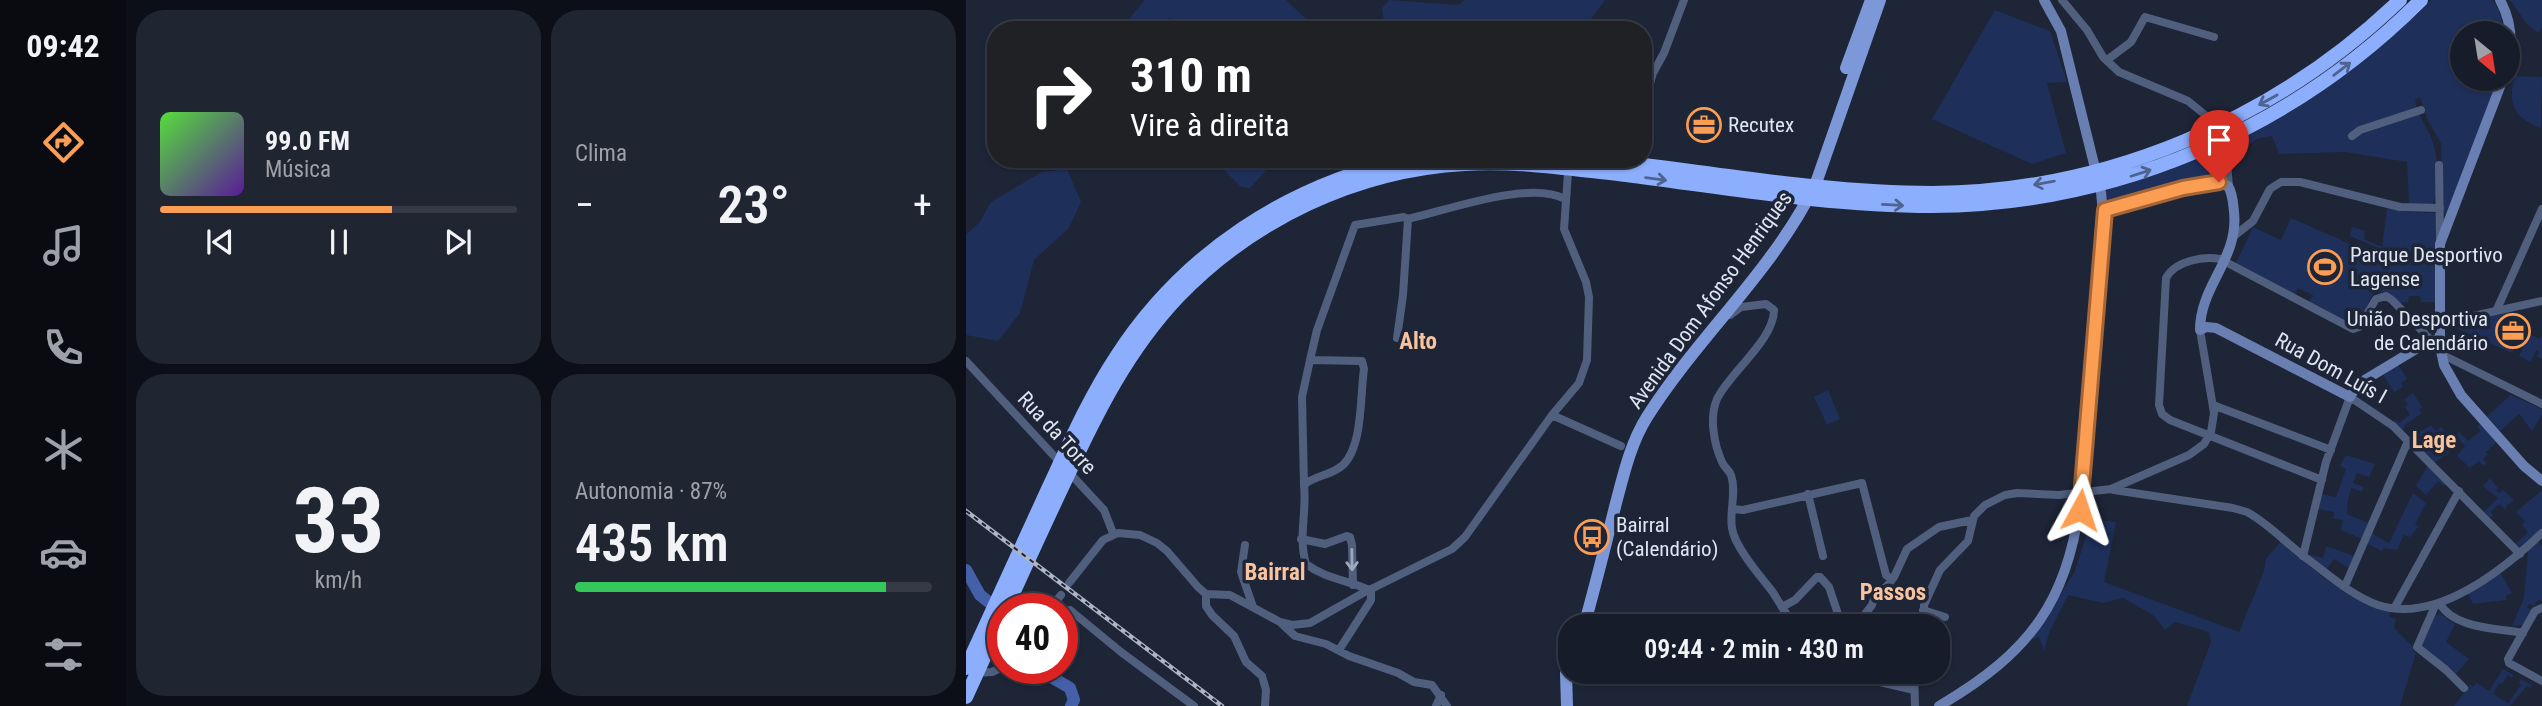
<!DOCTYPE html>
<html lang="pt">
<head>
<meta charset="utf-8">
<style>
	:root { --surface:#161c29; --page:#1f2531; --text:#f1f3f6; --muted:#9ea1a8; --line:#353a46; --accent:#fc9d54 }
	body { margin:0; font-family:"Roboto Condensed",sans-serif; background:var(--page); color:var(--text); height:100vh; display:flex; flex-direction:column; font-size:26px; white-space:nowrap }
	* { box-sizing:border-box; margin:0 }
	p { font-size:23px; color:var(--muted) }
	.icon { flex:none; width:38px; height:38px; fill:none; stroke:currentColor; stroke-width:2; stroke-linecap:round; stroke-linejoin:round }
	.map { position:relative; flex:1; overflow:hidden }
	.side { display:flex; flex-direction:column; gap:10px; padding:10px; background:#0c0f17; width:840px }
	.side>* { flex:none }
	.hud { position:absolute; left:21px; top:21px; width:665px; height:147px; border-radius:28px; box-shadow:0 2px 5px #0004,0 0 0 2px var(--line); background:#202124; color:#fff; overflow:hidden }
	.needle { width:46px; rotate:150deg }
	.controls { position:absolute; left:1484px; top:21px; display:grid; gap:14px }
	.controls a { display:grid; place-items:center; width:70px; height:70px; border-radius:50%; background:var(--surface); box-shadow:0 2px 5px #0004,0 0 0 2px var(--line); font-size:35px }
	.speed { position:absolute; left:21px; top:593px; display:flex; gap:14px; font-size:35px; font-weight:700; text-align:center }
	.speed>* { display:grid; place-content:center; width:91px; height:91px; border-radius:50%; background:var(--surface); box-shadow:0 2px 5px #0004,0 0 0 2px var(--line); line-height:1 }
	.speed .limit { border:10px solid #d22; background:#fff; color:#111 }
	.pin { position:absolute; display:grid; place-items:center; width:60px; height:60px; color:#fff; margin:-72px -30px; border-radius:50% 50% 50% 0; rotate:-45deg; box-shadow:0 0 7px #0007 }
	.pin .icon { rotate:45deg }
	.me { position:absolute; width:77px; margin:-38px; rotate:5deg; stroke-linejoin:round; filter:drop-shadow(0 0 5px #0008) }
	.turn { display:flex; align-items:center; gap:24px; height:147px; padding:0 28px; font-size:32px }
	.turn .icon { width:91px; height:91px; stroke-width:2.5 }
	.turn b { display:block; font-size:49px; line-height:60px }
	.big { font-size:52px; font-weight:600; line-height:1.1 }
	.side .tile { flex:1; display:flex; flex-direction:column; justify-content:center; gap:10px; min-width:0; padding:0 24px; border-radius:28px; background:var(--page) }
	.side .dial { align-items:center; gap:0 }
	.dial b { font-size:91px; line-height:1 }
	.song { display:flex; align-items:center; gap:21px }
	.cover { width:84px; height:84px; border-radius:10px; background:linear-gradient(135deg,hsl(110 70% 55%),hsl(270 70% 35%)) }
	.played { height:7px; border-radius:4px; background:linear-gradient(90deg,var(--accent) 65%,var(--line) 65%) }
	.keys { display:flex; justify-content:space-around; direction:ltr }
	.heat { display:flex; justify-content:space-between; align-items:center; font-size:38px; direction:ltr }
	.charge { height:10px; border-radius:5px; background:linear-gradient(90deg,#34c759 87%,var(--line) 0) }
	.side .tiles { flex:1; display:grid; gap:10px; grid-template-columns:repeat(2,1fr) }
	.trip { position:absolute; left:592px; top:614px; width:392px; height:70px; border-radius:28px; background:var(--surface); box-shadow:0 2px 5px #0004,0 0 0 2px var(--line); font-weight:600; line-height:70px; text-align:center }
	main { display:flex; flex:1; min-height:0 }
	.menu { display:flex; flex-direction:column; width:126px; justify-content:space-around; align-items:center; background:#090b10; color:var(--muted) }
	.menu .icon { width:49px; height:49px }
	.menu .current { color:var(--accent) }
	.menu b { font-size:32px; color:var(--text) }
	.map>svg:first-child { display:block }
</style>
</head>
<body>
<main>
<nav class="menu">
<b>09:42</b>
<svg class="icon current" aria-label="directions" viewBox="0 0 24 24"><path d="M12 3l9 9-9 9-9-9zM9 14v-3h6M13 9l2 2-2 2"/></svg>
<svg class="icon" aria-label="music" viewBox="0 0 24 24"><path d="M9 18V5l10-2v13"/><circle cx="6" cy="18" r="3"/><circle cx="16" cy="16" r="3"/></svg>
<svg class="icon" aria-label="phone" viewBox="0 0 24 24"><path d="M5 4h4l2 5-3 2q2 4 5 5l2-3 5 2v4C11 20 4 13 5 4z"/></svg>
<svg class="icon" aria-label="climate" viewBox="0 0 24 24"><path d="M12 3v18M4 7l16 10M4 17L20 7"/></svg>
<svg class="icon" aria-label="car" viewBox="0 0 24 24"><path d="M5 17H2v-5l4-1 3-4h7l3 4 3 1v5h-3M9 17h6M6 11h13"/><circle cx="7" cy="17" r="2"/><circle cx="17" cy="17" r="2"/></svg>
<svg class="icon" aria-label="filters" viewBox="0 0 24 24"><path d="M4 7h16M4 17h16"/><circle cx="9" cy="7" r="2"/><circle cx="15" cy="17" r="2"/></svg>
</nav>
<section class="side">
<div class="tiles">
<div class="tile">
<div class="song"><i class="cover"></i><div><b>99.0 FM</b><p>Música</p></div></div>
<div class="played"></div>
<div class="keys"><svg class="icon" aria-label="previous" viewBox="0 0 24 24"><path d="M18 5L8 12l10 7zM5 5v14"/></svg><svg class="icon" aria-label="pause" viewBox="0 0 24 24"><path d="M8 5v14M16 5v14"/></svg><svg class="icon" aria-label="next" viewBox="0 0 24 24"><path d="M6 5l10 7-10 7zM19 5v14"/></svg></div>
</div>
<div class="tile"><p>Clima</p>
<div class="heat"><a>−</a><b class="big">23°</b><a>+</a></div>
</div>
<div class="tile dial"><b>33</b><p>km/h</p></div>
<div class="tile"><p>Autonomia · 87%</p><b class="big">435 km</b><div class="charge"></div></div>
</div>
</section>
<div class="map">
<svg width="1576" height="706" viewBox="0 0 1576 706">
	<rect width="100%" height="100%" fill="#1d2537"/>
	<path fill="#1e2f5a" d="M 179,0 L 320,0 L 352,30 L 217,30 L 215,25 L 203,18 L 188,30 L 160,30 L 158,25 Z
		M 423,0 L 492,5 L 499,0 L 639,0 L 617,30 L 419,30 L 416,8 Z
		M 1465,0 L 1526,0 L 1533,10 L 1539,33 L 1496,33 L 1496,79 L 1531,79 L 1483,214 L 1479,215 L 1477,211 L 1475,143 L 1462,121 L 1454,97 L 1449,100 C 1452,114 1459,124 1465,137 C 1472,155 1476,188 1466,205 L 1443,205 L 1441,162 L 1379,152 L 1313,154 L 1306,136 L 1293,138 L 1253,162 L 1257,179 L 1145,204 L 1141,200 L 1138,192 L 1142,190 C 1265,155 1375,92 1465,0 Z
		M 1544,0 L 1576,0 L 1576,28 L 1572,33 L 1561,24 Z
		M 1029,10 L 1084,31 L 1101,82 L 1081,83 L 1100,153 L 1066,164 L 966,119 Z
		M 1549,76 L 1576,77 L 1575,128 C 1548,118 1541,104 1549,76 Z
		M 254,159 L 310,159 L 284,188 L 275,187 L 258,170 Z
		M 101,169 L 115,202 L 103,228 L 68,260 L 54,313 L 32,341 L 0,335 L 0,234 L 13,223 L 25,202 L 76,172 Z
		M 1421,208 L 1441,212 L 1470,213 L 1471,215 L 1471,302 L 1455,302 L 1454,296 L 1443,296 L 1442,302 L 1433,303 C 1424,294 1420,290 1407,294 L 1389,326 L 1343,303 L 1347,295 L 1332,288 L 1328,296 L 1270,263 L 1287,227 L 1315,240 L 1325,218 L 1409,255 L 1412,248 L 1384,236 L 1386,227 L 1399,231 L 1398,239 L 1416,247 Z
		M 1543,312 L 1541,322 L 1557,328 L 1546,353 L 1485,326 Z
		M 1563,334 L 1574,339 L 1576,335 L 1576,359 L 1571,357 L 1573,352 L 1570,350 L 1565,362 L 1553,356 Z
		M 1432,364 L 1441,379 L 1435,383 L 1437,387 L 1428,392 L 1416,373 Z
		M 862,390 L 874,419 L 861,425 L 848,397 Z
		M 1447,393 L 1456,407 L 1453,410 L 1456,413 L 1440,424 L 1437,430 L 1426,422 L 1430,420 L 1433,423 L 1444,415 L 1439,407 L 1442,404 L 1438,400 Z
		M 1545,395 L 1576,409 L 1576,415 L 1566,431 L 1553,414 L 1534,431 L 1521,416 Z
		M 1515,424 L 1531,442 L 1520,452 L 1522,454 L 1517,459 L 1521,463 L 1517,466 L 1513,461 L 1504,468 L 1491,456 L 1499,446 L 1489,435 L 1493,432 L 1502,441 L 1515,431 L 1511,426 Z
		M 1465,425 L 1470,431 L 1475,427 L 1492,446 L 1468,463 L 1444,438 Z
		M 1380,455 L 1409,464 L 1403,477 L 1391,473 L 1387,483 L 1398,487 L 1396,492 L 1385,488 L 1381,505 L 1381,514 L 1403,523 L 1396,539 L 1375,530 L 1377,520 L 1367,519 L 1368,512 L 1352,509 L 1356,494 L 1370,497 L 1380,469 L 1374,466 Z
		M 1462,465 L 1480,483 L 1478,486 L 1472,481 L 1460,495 L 1450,486 Z
		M 1524,478 L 1532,488 L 1530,490 L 1533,493 L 1537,490 L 1548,500 L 1540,506 L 1540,510 L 1533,504 L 1525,512 L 1527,515 L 1524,518 L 1518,512 L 1532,498 L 1517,486 Z
		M 1576,490 L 1576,529 L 1554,547 L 1550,544 L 1562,532 L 1556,525 L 1559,521 L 1550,512 Z
		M 1447,493 L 1460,503 L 1449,525 L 1453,526 L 1444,537 L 1438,535 L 1431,550 L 1418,548 L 1416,551 L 1400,543 L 1405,533 L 1423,543 Z
		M 1123,519 L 1150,522 L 1138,582 L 1273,632 L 1298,571 L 1300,559 L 1315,541 C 1339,563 1392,610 1424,611 L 1423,616 L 1430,619 L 1428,628 L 1448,648 L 1447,651 L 1450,653 L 1434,706 L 1221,706 L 1245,642 L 1243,632 L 1209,622 L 1199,630 L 1187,615 L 1157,598 L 1137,603 L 1102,595 L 1083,633 L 1078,651 L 1073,637 L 1066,639 L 1108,573 L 1118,543 Z
		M 1572,542 L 1576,546 L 1576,601 L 1572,600 L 1568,606 L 1563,604 L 1561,607 L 1566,610 L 1557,625 L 1546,626 L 1558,598 L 1562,551 Z
		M 1360,546 L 1388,556 L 1383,568 L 1368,559 L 1360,570 L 1340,554 L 1357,558 Z
		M 1534,572 L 1546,593 L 1540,596 L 1540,600 L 1507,604 L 1501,592 Z
		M 1474,614 L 1489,624 L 1480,642 L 1503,659 L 1490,674 L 1455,645 L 1469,615 Z
		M 1537,669 L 1548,675 L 1546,678 L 1542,675 L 1536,684 L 1533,683 L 1527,694 L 1542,703 L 1555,685 L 1553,683 L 1555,679 L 1566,685 L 1565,688 L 1561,686 L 1544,706 L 1488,706 L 1504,685 L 1507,687 L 1511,683 L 1523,691 Z"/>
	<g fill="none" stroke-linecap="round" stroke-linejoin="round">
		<path stroke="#4460a8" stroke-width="12" d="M 0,570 L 14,595 L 34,611
			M 70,668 L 104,688 L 108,700 L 105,706"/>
		<path stroke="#515f7e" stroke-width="8" d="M 1096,0 L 1121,30 L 1137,57 L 1153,72 L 1222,101 L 1238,114
			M 1141,60 L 1165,42 L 1179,17 L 1248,37
			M 677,76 L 687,73 L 698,53 L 718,0
			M 677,96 L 683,87 L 687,73
			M 1386,136 L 1394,130 L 1455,110
			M 1261,162 L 1263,187
			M 1473,165 L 1474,238
			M 442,219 C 482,210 563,180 599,199
			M 1268,236 L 1287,221 L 1304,189 L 1315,182 L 1334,182 L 1434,207 L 1474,208
			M 1531,309 L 1576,209
			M 764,315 L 775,307 L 800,304 L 808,310 C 808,340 764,372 751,399 C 743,418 748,444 756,462 C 758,467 763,470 765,475 C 771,492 763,511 766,528 C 768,546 795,577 806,591 C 814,603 820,616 830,626
			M 1475,323 L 1576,301
			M 1475,354 L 1576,404
			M 344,360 L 351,330 L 389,225 L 438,217 L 442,219 L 437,295 L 431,338
			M 0,361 L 138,510 L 147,533
			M 1247,405 L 1365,450
			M 586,415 L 655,446
			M 1356,480 L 1204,420 L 1196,414 L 1193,405 L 1200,278 C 1209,261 1237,256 1254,259 L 1387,329 L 1393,327 L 1410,299 L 1420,296 L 1426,300 L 1466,341
			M 338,485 L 336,397 L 344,360 L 396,361 L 398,369 C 394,396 397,446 377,465 C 365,476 349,475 338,485 C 341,512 332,537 340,564 C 361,580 384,580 405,591
			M 1148,490 L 1267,508 L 1281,512 C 1303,524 1320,543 1340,558 C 1362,574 1386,596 1412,605 C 1470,624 1536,571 1576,533
			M 842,494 L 857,556
			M 767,509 L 777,510 L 896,483 L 920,575 L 926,580
			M 335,539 L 359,544 L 381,536 L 384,537 L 386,545 L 387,585
			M 279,545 L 275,572 L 287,607
			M 1337,556 L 1360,462 L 1384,397 L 1427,426 L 1554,554
			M 103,583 L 137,540 L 152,533 L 174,535 L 191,543 L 201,551 L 232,587 L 240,594 L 264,595 L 314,622 L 329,636 L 360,644 L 383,656 L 432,673 L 448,682 L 466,685 L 481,706
			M 1379,586 L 1442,441
			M 240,594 L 240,606 L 246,615 L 268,636 L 280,662 L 296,676 L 300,690 L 299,706
			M 1474,604 C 1489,629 1531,628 1557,633
			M 1469,606 L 1451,647 L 1480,670 L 1498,688
			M 816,607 L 829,600 L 851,577 L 854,577 L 863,587 L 876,626
			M 1429,607 L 1493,491
			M 1576,608 L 1569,611 L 1542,659 L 1543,663 L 1576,681
			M 84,609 L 95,595
			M 957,610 L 979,617
			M 96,612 L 104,610 L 155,652 L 228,706
			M 314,622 L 326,625 L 344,623 L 397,593 L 486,549 L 499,537 L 586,415 L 613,383 L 621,360 L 623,297 L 620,282 L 598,229 L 603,159
			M 890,626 L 906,605 L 910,593 L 921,586 L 928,577 L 941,549 L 973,527 L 1006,520
			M 958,626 L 958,605 L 974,570 L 1002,541 L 1008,516 L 1019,505 L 1039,495 L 1051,493 L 1093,495 L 1145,489 L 1223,455 L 1238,444 L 1245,432 L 1248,413 L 1234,330
			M 373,650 L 405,600 L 405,591
			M 885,672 L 897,678 L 948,690
			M 948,672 L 949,706
			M 9,673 L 26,672 L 37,667
			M 470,706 L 475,695"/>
		<path stroke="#6a7fb1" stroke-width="10" d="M 1078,0 L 1095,31 L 1128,164
			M 1534,0 C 1545,20 1547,42 1542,64
			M 1537,79 L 1474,244 L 1474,346 L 1478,365 L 1495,395 L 1558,466 L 1576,481
			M 1139,210 L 1234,184 L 1248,182 L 1262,186 C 1267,194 1267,203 1268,212 C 1273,259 1234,285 1234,330 L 1240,327 L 1250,328 L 1384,397 L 1392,384 L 1460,343 L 1474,339
			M 973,706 C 1064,653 1104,600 1115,494 L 1138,224 L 1135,192"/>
		<path stroke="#7c98d9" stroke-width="12" d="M 880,68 L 905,0
			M 618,626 C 629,587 639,547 649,507 C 657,477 664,444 681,417 C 732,336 808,270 850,183 L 914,0
			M 601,706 L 600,673 L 604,650"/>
		<path stroke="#8daefc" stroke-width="14" d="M 629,159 C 739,171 855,193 966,193 C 1140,192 1309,120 1434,0
			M 40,609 C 60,565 80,521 101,477 C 131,412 162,350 212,297 C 287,219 391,170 499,164 C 553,161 607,169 660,175 C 761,188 864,206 966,206 C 1150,205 1325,130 1455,0
			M 0,668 C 27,609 54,549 82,489 C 103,444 123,398 150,357 C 217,253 322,185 441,159
			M 0,697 L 37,616"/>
		<g stroke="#afb5c3" stroke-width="4.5">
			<path id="rail" d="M 0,511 L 256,706"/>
		</g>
		<use href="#rail" stroke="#1d2537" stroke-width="2" stroke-dasharray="5" stroke-linecap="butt"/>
	</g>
	<defs><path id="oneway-shaft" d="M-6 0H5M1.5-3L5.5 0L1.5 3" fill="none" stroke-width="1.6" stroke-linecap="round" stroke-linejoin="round" transform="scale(1.75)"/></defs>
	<g stroke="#4f6390">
		<use href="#oneway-shaft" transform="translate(1376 69) rotate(-37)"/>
		<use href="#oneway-shaft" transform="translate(1302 100) rotate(151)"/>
		<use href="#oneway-shaft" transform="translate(1175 173) rotate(-18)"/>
		<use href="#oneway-shaft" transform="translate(690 179) rotate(7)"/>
		<use href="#oneway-shaft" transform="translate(1078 183) rotate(170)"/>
		<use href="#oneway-shaft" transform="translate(927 205) rotate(3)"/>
	</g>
	<use stroke="#9fa9bd" href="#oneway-shaft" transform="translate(386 560) rotate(89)"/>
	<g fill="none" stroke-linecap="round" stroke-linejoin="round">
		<g stroke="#a46637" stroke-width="18">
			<path id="route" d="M 1114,510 L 1139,210 L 1217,188 L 1253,182"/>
		</g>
		<use href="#route" stroke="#fc9d54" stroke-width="12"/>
	</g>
	<defs>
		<g id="office-ring" transform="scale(1.75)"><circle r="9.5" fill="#1d2537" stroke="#fc9d54" stroke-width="1.5"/><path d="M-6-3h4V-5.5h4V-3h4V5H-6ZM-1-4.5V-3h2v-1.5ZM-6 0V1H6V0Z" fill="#fc9d54"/></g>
		<g id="stadium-ring" transform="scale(1.75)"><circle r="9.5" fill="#1d2537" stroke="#fc9d54" stroke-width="1.5"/><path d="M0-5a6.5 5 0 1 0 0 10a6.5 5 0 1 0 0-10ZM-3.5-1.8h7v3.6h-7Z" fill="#fc9d54"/></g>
		<g id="bus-ring" transform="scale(1.75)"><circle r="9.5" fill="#1d2537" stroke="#fc9d54" stroke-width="1.5"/><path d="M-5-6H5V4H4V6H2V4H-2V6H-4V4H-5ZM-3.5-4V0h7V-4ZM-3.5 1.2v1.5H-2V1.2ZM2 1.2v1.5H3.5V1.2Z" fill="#fc9d54"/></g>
	</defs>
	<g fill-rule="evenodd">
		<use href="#office-ring" x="738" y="125"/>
		<use href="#stadium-ring" x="1359" y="267"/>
		<use href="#office-ring" x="1547" y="331"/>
		<use href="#bus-ring" x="626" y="537"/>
	</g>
	<g text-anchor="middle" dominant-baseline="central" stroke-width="7" stroke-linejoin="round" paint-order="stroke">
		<g font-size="21" fill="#dfe5f1" stroke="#1d2537" text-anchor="start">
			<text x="762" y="125">Recutex</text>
			<text x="1384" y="255">Parque Desportivo<tspan x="1384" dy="24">Lagense</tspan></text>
			<text x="1522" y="319" text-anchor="end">União Desportiva<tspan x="1522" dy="24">de Calendário</tspan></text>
			<text x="650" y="525">Bairral<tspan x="650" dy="24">(Calendário)</tspan></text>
		</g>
		<g font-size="21" fill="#dfe5f1" stroke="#1d2537">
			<text transform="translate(744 300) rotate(-54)">Avenida Dom Afonso Henriques</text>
			<text transform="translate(1365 368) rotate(29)">Rua Dom Luís I</text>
			<text transform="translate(91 433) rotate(47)">Rua da Torre</text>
		</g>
		<g font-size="23" font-weight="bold" fill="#f9c39d" stroke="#1d2537">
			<text x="452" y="341">Alto</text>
			<text x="1468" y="440">Lage</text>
			<text x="309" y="572">Bairral</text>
			<text x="927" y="592">Passos</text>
		</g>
	</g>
</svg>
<div class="controls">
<a><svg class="needle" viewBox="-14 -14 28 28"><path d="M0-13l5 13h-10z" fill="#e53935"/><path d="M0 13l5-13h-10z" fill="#9ea1a8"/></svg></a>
</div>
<div class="speed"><div class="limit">40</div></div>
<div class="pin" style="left:1253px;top:182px;background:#d93025"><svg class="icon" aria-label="arrive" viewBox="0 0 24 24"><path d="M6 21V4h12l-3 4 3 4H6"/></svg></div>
<svg class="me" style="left:1114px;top:510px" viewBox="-20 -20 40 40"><path d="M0-17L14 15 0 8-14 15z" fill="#fc9d54" stroke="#fff" stroke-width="4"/></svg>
<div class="trip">09:44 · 2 min · 430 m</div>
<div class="hud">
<div class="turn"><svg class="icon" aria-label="right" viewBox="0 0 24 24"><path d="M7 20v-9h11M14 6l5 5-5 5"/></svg><div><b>310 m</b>Vire à direita</div></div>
</div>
</div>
</main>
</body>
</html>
